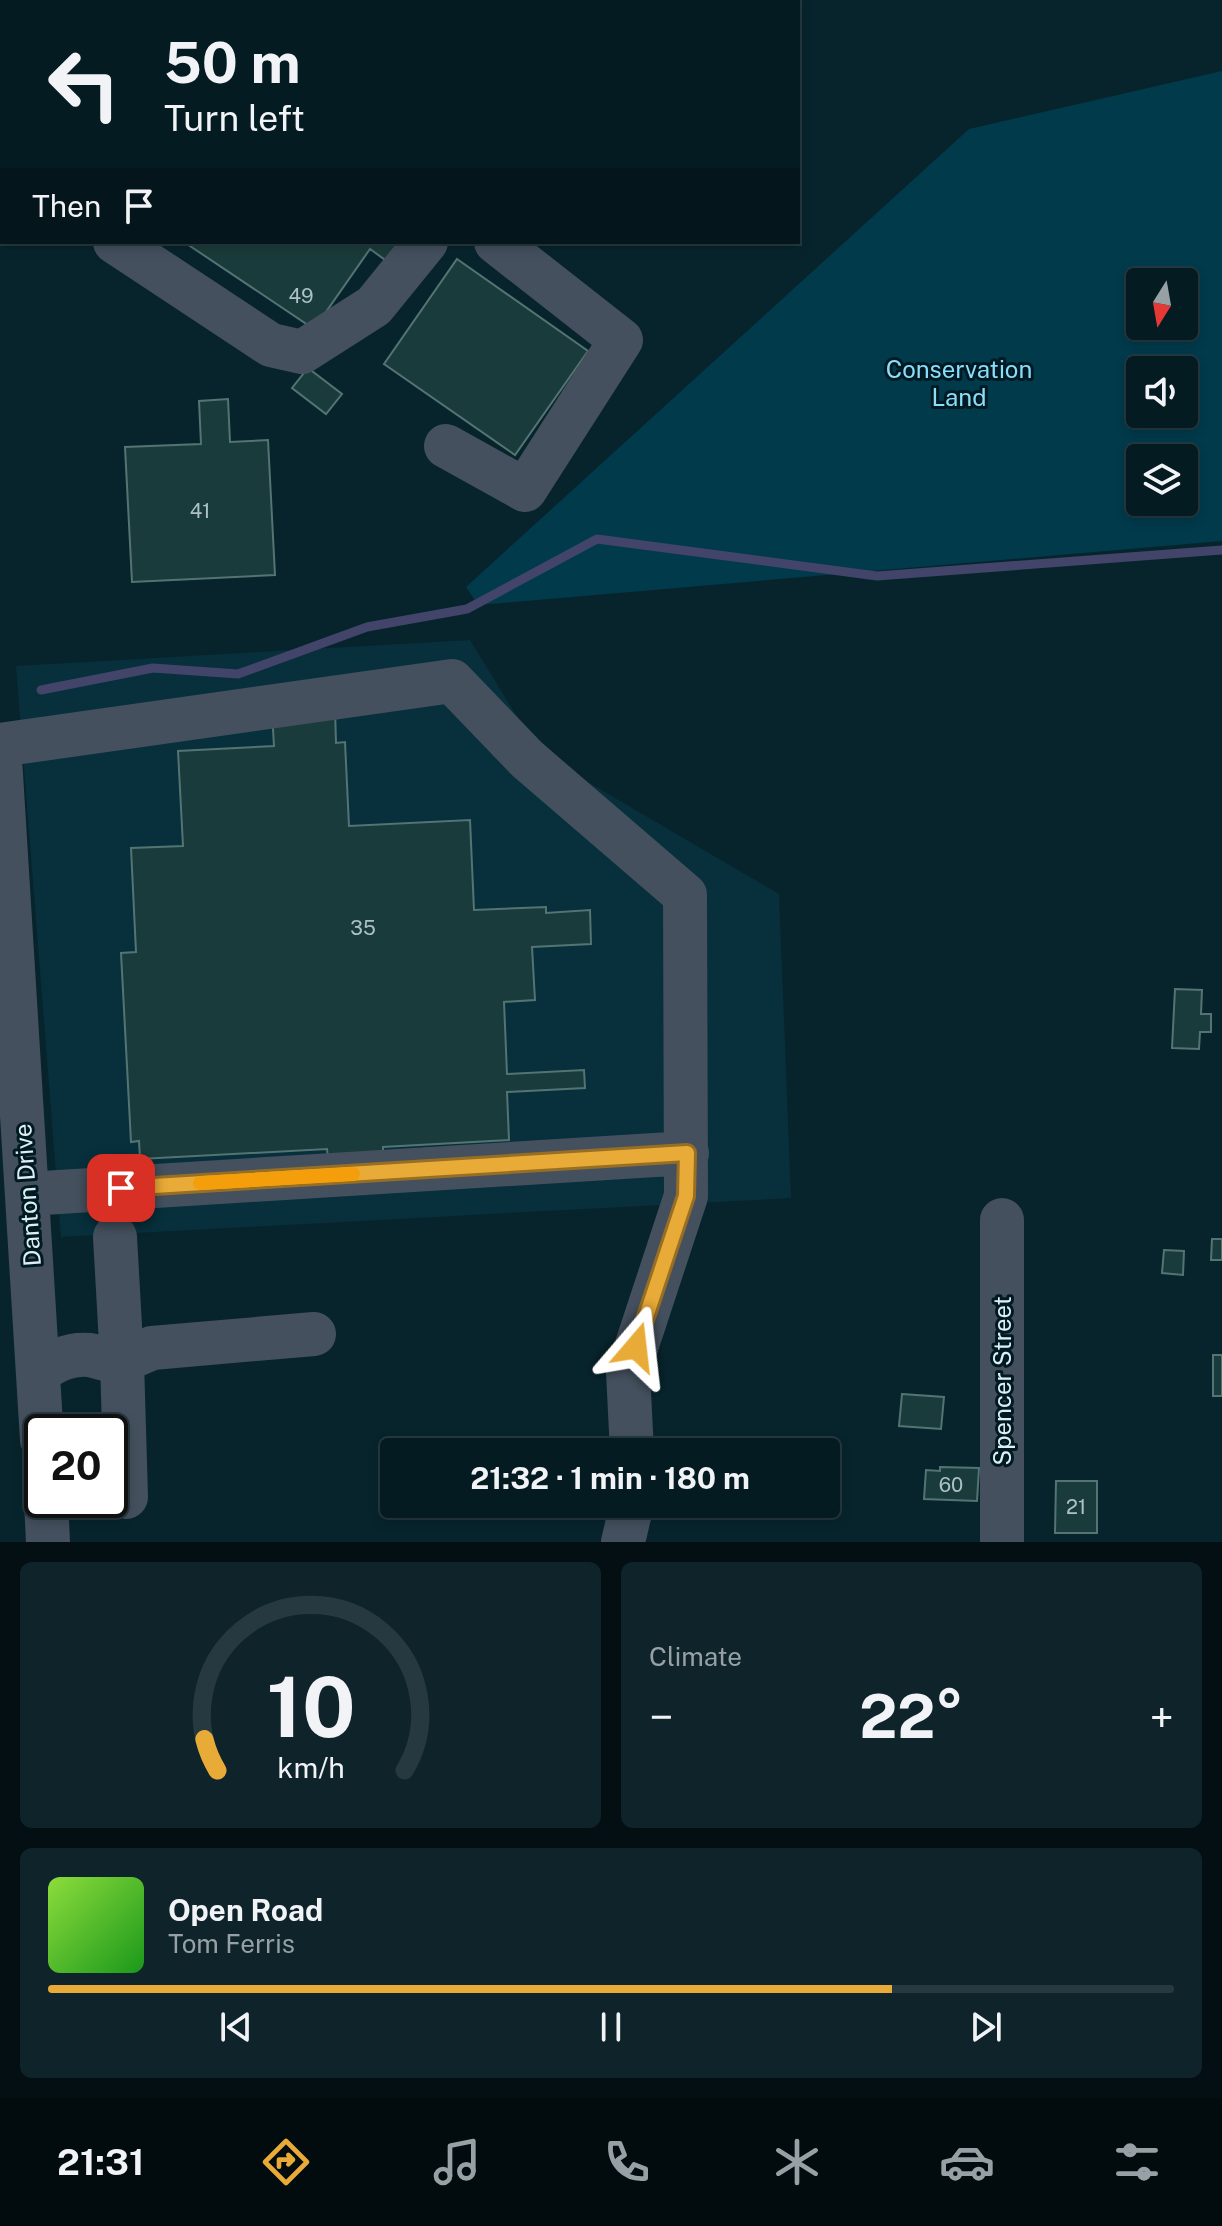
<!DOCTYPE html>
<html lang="en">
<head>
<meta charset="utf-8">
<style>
	:root { --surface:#051b22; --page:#0e242a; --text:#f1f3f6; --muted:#97a1a5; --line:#263940; --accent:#e9ab38 }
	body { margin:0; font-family:"Public Sans",sans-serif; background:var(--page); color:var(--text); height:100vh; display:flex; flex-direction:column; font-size:30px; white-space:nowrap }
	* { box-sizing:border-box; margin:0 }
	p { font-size:26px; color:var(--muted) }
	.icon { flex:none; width:44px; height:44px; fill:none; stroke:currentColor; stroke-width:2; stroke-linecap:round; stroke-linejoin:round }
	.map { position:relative; height:1542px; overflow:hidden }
	.side { display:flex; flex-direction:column; gap:20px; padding:20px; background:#030f13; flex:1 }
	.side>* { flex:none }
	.banner { position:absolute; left:0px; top:0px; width:800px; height:244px; box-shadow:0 4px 12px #0003,0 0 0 2px var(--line); background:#051b22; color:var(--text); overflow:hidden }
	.needle { width:52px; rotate:191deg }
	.tools { position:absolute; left:1126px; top:268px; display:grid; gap:16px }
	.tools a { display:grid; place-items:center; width:72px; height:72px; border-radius:8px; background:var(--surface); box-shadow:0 4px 12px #0003,0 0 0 2px var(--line); font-size:40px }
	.speed { position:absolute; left:24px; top:1414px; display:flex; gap:16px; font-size:40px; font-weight:700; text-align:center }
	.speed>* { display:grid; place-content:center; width:104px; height:104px; border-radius:50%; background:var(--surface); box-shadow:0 4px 12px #0003,0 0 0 2px var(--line); line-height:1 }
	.speed .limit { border:4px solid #111; border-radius:12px; background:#fff; color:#111 }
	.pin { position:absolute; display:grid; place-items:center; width:68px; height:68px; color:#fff; margin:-34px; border-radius:16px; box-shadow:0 4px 12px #0006 }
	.me { position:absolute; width:88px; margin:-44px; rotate:17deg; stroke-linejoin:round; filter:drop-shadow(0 0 6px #0008) }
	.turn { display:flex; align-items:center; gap:28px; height:168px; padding:0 32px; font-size:36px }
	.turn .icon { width:104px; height:104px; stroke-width:2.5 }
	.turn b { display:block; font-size:56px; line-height:68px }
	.then { display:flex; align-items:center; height:76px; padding:0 32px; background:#0003; gap:16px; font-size:30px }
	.big { font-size:60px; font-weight:700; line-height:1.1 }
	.side .widget { flex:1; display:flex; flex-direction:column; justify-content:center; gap:12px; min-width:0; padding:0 28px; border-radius:12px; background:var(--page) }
	.side .dial { align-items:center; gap:0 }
	.dial svg { height:208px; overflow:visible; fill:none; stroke:var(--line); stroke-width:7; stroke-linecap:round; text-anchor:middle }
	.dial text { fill:var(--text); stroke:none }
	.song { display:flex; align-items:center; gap:24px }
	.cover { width:96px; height:96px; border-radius:12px; background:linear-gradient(135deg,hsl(90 70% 55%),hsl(120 70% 35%)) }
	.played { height:8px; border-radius:4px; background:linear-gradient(90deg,var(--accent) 75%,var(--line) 75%) }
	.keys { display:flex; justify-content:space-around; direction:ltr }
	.heat { display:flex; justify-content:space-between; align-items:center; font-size:44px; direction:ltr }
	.side .tiles { flex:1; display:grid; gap:20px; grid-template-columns:1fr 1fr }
	.widget:last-child { grid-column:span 2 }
	.trip { position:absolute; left:380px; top:1438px; width:460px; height:80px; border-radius:8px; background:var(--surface); box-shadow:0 4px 12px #0003,0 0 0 2px var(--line); font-weight:700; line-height:80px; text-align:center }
	.dock { display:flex; height:128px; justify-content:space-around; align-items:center; background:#020b0e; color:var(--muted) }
	.dock .icon { width:56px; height:56px }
	.dock .selected { color:var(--accent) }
	.dock b { font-size:36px; color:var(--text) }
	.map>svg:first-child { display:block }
</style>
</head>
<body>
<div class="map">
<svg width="1222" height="1542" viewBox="0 0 1222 1542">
	<rect width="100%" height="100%" fill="#07242d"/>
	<path fill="#07303c" d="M 470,640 L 540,754 L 779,894 L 791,1198 L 61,1237 L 16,666 Z"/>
	<path fill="#003a4b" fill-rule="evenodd" d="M 1222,71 L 1222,541 L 478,605 L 466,587 L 969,129 ZM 1140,282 L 1184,282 L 1184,326 L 1140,326 ZM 1140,370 L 1184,370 L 1184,414 L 1140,414 ZM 1140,458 L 1184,458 L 1184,502 L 1140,502 Z"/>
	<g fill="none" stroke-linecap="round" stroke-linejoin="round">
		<path stroke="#424469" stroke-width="9" d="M 41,690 L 153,668 L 238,674 L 367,627 L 467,609 L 597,539 L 877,576 L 1222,550"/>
	</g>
	<path fill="#1a3b3b" stroke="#537473" stroke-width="2" d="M 184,242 L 402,242 L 388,262 L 370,249 L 314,329 Z
		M 457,259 L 588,351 L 515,455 L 384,364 Z
		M 308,368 L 342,394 L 326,414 L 292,388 Z
		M 228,399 L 230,442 L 268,440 L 275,575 L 132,582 L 125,447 L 201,444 L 199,401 Z
		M 335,709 L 336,743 L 345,742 L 349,826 L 470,820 L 474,910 L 546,907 L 546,913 L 590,910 L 591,944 L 532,947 L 535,1000 L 504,1002 L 507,1074 L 584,1070 L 585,1088 L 507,1092 L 509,1140 L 383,1147 L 383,1155 L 328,1158 L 327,1149 L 140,1159 L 139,1141 L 131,1142 L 121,953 L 136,952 L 131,848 L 183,846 L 178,751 L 274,746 L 272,712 Z
		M 1175,989 L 1202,990 L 1201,1014 L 1211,1014 L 1211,1032 L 1200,1032 L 1199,1049 L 1172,1048 Z
		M 1212,1239 L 1222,1239 L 1222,1260 L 1211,1260 Z
		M 1164,1250 L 1184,1251 L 1183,1275 L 1162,1273 Z
		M 1213,1355 L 1222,1355 L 1222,1396 L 1213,1396 Z
		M 902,1394 L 944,1397 L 941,1429 L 899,1426 Z
		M 940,1467 L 979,1468 L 977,1501 L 924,1499 L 926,1470 L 940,1471 Z
		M 1056,1481 L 1097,1481 L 1097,1533 L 1055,1533 Z"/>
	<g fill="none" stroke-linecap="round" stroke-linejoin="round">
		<path stroke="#44505e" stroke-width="44" d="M 199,0 L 201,2
			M 777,0 L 778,2
			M 384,2 L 388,0
			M 0,8 L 2,9
			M 0,165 L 2,164
			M 115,242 L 271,345 L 302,352 L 374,306 L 426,242
			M 446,446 L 525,490 L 621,340 L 496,242
			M 0,745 L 452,681 L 527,759 L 685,895 L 686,1196 L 628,1372 L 632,1452
			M 0,758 L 42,1440
			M 27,1194 L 687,1153
			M 1002,1220 L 1002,1542
			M 38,1372 C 54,1362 68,1353 89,1355 C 101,1357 109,1362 122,1361 L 115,1237
			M 126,1497 L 122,1361 L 152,1348 L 314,1334
			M 46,1500 L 48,1542
			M 623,1542 L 632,1504"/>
	</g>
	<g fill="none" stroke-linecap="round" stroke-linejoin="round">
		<g stroke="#976f24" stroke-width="20">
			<path id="route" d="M 121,1188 L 687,1153 L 686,1196 L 636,1347"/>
		</g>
		<use href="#route" stroke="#e9ab38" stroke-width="14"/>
		<path stroke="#f59e0b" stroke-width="14" d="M 200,1183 L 353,1174"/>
	</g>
	<g text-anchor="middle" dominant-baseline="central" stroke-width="6" stroke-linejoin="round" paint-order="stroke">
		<g font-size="20" fill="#adc1c6">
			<text x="301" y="296">49</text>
			<text x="200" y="511">41</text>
			<text x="363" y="928">35</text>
			<text x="951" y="1485">60</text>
			<text x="1076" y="1507">21</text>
		</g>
		<g font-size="24" fill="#89defc" stroke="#001a23">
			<text x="959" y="369">Conservation<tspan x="959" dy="28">Land</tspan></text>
		</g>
		<g font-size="24" fill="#deeef4" stroke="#001a23">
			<text transform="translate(27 1195) rotate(-94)">Danton Drive</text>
			<text transform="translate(1002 1381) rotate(-90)">Spencer Street</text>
		</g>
	</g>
</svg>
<div class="tools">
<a><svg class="needle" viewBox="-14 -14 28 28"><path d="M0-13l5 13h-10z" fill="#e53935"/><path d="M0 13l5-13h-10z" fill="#97a1a5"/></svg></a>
<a><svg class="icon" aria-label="sound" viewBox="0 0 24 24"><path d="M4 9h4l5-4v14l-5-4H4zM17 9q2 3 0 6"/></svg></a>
<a><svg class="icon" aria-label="layers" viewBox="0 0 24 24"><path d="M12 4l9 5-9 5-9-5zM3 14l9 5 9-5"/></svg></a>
</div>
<div class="speed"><div class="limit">20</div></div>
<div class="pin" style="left:121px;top:1188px;background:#d93025"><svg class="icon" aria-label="arrive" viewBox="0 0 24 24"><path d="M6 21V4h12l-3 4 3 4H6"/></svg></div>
<svg class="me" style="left:636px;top:1347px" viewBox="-20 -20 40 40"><path d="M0-17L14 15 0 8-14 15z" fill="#e9ab38" stroke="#fff" stroke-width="4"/></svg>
<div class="trip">21:32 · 1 min · 180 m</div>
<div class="banner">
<div class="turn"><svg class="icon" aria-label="left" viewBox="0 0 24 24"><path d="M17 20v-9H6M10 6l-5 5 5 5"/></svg><div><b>50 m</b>Turn left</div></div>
<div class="then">Then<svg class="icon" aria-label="arrive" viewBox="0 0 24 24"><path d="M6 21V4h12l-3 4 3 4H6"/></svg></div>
</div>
</div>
<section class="side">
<div class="tiles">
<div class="widget dial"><svg viewBox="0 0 100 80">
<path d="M14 69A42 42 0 1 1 86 69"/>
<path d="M14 69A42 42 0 0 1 9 57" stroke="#e9ab38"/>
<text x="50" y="56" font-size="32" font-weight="700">10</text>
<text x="50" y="72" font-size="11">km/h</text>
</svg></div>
<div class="widget"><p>Climate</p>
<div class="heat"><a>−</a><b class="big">22°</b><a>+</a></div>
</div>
<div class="widget">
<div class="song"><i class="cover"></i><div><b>Open Road</b><p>Tom Ferris</p></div></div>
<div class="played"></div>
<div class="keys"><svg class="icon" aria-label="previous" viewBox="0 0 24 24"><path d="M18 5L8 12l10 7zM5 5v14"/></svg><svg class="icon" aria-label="pause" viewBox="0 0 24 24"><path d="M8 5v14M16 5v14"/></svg><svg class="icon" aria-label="next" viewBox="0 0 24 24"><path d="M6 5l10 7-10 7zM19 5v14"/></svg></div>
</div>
</div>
</section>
<nav class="dock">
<b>21:31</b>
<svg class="icon selected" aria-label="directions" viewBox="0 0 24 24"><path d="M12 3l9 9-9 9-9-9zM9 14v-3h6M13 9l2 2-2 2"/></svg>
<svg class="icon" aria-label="music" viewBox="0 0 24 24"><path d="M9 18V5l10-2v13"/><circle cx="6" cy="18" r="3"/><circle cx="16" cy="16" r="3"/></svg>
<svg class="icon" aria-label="phone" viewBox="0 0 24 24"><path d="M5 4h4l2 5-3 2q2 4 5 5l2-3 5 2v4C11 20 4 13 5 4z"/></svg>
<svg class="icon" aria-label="climate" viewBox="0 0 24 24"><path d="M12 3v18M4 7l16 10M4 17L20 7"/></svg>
<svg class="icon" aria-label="car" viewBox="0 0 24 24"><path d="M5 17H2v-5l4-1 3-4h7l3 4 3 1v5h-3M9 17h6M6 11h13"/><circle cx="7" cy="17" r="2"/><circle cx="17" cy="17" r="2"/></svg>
<svg class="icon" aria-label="filters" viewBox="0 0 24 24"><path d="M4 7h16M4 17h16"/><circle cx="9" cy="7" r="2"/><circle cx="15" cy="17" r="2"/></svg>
</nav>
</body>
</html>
